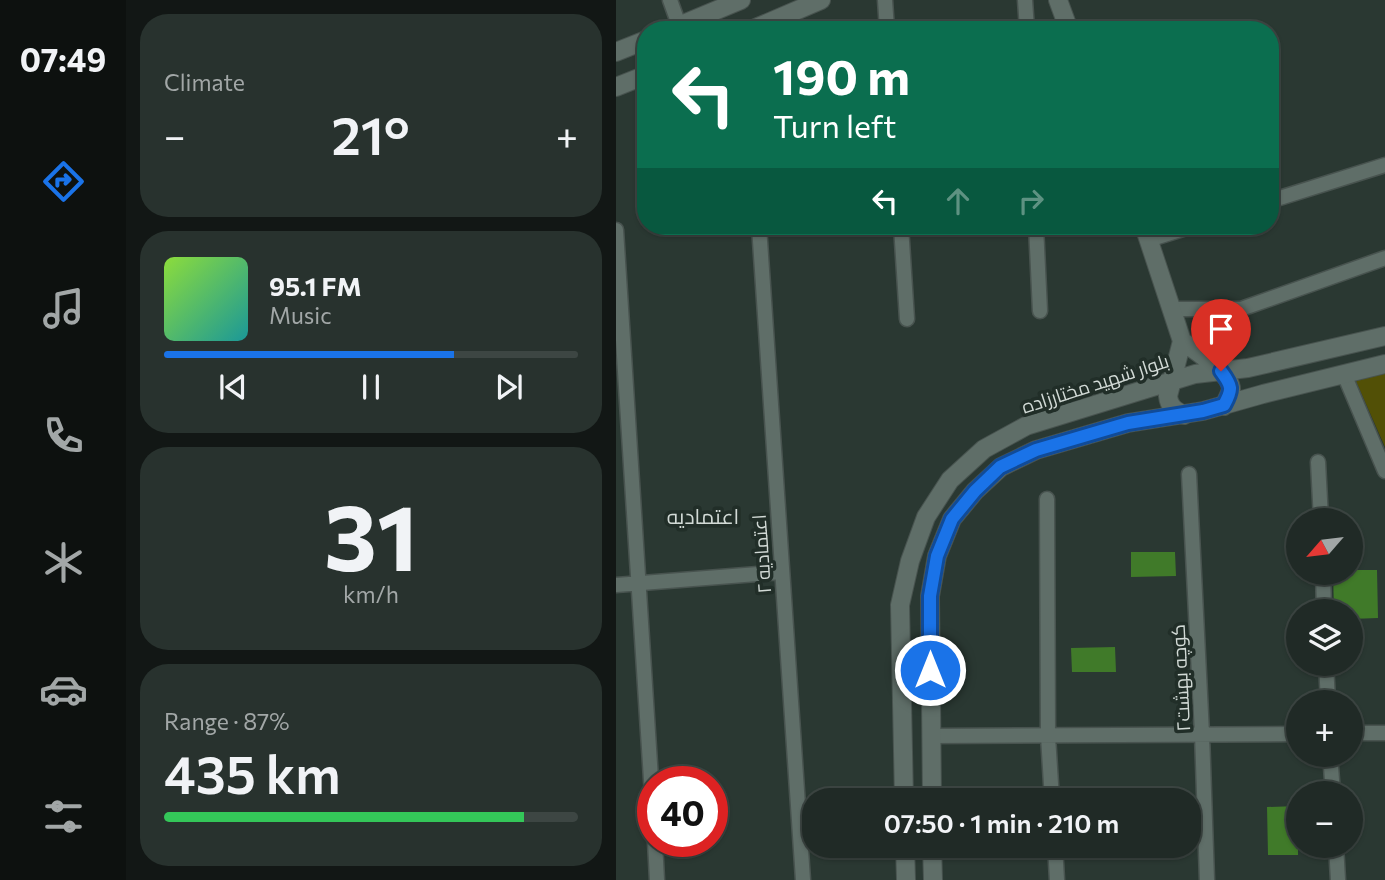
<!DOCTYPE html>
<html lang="en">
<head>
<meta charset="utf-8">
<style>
	:root { --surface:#202a26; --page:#28322e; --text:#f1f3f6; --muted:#a2a7a7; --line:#3d4643; --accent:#1a73e8 }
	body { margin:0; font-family:Commissioner,Cairo,sans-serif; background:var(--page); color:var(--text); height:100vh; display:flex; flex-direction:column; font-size:26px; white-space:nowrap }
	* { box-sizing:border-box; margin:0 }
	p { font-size:23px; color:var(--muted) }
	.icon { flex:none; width:38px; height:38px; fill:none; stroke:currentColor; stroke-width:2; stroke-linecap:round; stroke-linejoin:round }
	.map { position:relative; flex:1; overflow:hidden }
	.panel { display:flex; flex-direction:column; gap:14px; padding:14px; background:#121715; width:490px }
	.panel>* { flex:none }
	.top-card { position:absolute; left:21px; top:21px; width:642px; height:214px; border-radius:28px; box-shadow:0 2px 5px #0004,0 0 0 2px var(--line); background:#0b6e4f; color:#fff; overflow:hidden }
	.needle { width:46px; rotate:242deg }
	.controls { position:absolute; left:670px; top:508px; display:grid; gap:14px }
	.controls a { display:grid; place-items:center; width:77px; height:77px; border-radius:50%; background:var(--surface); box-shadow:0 2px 5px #0004,0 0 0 2px var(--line); font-size:35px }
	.speed { position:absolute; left:21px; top:766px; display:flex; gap:14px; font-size:35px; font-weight:700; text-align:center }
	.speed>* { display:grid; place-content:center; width:91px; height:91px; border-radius:50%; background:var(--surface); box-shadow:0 2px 5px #0004,0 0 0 2px var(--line); line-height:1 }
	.speed .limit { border:10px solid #d22; background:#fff; color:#111 }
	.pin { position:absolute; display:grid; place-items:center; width:60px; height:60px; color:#fff; margin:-72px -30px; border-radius:50% 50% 50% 0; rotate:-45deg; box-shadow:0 0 7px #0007 }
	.pin .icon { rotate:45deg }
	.me { position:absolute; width:77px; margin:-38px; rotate:0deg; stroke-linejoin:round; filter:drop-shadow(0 0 5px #0008) }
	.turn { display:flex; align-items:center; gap:24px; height:147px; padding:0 21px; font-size:32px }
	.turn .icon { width:91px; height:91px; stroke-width:2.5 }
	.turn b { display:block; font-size:49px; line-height:60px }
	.lanes { display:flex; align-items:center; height:66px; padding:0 21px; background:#0003; justify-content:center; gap:35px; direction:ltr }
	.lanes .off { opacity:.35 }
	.big { font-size:52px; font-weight:600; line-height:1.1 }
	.panel .card { flex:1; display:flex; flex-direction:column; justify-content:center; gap:10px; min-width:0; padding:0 24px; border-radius:28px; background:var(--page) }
	.panel .dial { align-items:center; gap:0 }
	.dial b { font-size:91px; line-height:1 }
	.song { display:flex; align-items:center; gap:21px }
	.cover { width:84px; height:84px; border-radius:10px; background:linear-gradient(135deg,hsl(90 70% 55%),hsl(180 70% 35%)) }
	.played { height:7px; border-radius:4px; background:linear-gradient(90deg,var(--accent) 70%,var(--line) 70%) }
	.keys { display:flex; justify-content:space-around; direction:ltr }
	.heat { display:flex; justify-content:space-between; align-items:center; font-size:38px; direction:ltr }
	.charge { height:10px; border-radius:5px; background:linear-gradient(90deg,#34c759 87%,var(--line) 0) }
	.trip { position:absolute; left:186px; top:788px; width:399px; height:70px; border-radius:28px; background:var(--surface); box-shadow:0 2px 5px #0004,0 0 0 2px var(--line); font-weight:600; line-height:70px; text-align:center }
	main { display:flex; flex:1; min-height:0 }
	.dock { display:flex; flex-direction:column; width:126px; justify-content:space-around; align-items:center; background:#0d110f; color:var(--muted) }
	.dock .icon { width:49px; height:49px }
	.dock .active { color:var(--accent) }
	.dock b { font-size:32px; color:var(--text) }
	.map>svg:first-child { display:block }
</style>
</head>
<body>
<main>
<nav class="dock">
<b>07:49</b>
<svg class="icon active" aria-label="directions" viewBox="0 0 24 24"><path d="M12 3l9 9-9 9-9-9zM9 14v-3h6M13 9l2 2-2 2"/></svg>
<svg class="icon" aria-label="music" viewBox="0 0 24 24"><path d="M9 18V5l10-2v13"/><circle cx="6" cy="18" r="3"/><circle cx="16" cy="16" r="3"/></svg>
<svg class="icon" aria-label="phone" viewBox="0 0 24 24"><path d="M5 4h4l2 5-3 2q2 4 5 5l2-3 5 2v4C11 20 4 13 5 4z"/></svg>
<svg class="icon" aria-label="climate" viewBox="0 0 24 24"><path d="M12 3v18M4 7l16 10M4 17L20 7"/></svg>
<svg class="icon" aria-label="car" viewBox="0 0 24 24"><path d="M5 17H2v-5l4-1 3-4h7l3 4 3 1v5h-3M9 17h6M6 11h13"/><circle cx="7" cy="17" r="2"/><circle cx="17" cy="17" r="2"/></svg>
<svg class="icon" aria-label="filters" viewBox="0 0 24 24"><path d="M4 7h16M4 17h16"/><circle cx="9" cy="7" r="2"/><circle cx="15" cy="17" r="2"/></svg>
</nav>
<section class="panel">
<div class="card"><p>Climate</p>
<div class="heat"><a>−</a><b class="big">21°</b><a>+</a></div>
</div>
<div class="card">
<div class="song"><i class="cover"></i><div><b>95.1 FM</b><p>Music</p></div></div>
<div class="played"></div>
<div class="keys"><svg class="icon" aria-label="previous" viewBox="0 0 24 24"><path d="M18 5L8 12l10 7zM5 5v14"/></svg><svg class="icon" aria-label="pause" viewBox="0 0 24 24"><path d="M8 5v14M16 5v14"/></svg><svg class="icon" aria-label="next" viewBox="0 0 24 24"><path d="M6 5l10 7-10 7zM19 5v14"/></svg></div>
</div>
<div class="card dial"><b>31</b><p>km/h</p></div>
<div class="card"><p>Range · 87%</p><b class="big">435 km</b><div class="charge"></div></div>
</section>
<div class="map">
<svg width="769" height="880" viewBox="0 0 769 880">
	<rect width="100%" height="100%" fill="#2a3832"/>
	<path fill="#525006" d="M 769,373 L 769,447 L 739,379 Z"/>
	<path fill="#407a29" d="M 515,552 L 559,552 L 560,576 L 515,577 Z
		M 735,570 L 761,570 L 762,618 L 735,619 L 735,611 L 718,611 L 717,572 L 735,572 Z
		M 499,647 L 500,672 L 456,672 L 455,648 Z
		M 682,806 L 682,855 L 652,855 L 651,807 Z"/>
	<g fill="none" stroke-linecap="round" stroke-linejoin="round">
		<g stroke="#48534f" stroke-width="17">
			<path id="street" d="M 54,0 L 63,25
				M 269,0 L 271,30
				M 409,0 L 411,30
				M 654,201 L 769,165
				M 143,226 L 187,880
				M 285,226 L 291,319
				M 420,226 L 424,311
				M 0,230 L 37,811
				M 532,240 L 577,226
				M 555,309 L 625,309 L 769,258
				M 728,374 L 769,471
				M 702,462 L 705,520
				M 573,474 L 586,734 L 591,880
				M 431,499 L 432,736 L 436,800
				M 707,572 L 708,611
				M 0,585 L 166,572
				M 710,663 L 712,702
				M 735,733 L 769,733
				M 315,736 L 682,734
				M 714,754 L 717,793
				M 39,842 L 41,880
				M 439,845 L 441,880
				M 720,845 L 722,880"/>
		</g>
		<g stroke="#48534f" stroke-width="20">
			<path id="secondary" d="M 442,0 L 453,30
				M 53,30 L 125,0
				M 135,30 L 205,0
				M 0,52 L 30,40
				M 0,87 L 30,75
				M 528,226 L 566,341
				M 566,341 C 578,350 615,373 615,389 C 614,395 610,401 608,406
				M 566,341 L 552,396 C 553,406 558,410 568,415
				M 288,800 L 284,605 L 294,561 L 310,517 L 334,480 L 368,449 L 410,426 L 579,374 L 632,368 L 769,336
				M 316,800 L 314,596 L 321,556 L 336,519 L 359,491 L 385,467 L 420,450 L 512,423 L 587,411 L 647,394 L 769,364
				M 289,845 L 290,880
				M 316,845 L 317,880"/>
		</g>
		<use href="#street" stroke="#5f6e68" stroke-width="14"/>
		<use href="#secondary" stroke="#5f6e68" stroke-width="18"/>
	</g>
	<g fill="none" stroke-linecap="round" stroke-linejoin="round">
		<g stroke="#114b97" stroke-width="18">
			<path id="route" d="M 314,670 L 314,596 L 321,556 L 336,519 L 359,491 L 384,467 L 420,450 L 512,423 L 587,411 L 608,405 C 617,389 616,386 605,371"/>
		</g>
		<use href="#route" stroke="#1a73e8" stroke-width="12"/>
	</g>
	<g text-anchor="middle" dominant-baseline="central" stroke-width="7" stroke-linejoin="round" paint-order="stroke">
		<g font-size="19" fill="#d2dad6" stroke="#212e28">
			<text transform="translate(479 383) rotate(-18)">بلوار شهید مختارزاده</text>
			<text transform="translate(145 554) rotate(-94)">اعتمادیه ۲</text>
			<text transform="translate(564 678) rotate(-93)">کوچه بهشت۲</text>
		</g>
		<g font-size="21" fill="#d2dad6" stroke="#212e28">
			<text x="87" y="515">اعتمادیه</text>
		</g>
	</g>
</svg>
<div class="controls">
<a><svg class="needle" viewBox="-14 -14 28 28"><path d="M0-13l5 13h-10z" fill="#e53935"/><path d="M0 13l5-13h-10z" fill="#a2a7a7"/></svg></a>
<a><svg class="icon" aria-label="layers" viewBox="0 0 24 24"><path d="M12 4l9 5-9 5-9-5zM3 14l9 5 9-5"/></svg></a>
<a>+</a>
<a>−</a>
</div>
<div class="speed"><div class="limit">40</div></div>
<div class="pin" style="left:605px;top:371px;background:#d93025"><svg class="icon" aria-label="arrive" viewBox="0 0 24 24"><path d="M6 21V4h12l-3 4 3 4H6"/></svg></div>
<svg class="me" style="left:314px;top:670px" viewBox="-20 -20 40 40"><circle r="17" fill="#1a73e8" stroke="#fff" stroke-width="3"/><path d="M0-11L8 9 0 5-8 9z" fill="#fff"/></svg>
<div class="trip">07:50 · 1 min · 210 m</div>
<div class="top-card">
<div class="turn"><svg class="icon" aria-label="left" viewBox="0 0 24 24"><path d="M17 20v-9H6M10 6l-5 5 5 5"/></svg><div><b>190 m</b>Turn left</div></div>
<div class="lanes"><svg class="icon" aria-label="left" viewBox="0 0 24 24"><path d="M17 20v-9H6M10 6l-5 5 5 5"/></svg><svg class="icon off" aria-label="ahead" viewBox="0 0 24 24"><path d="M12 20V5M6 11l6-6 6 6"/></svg><svg class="icon off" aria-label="right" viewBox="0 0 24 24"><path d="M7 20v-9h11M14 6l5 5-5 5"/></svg></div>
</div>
</div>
</main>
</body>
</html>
